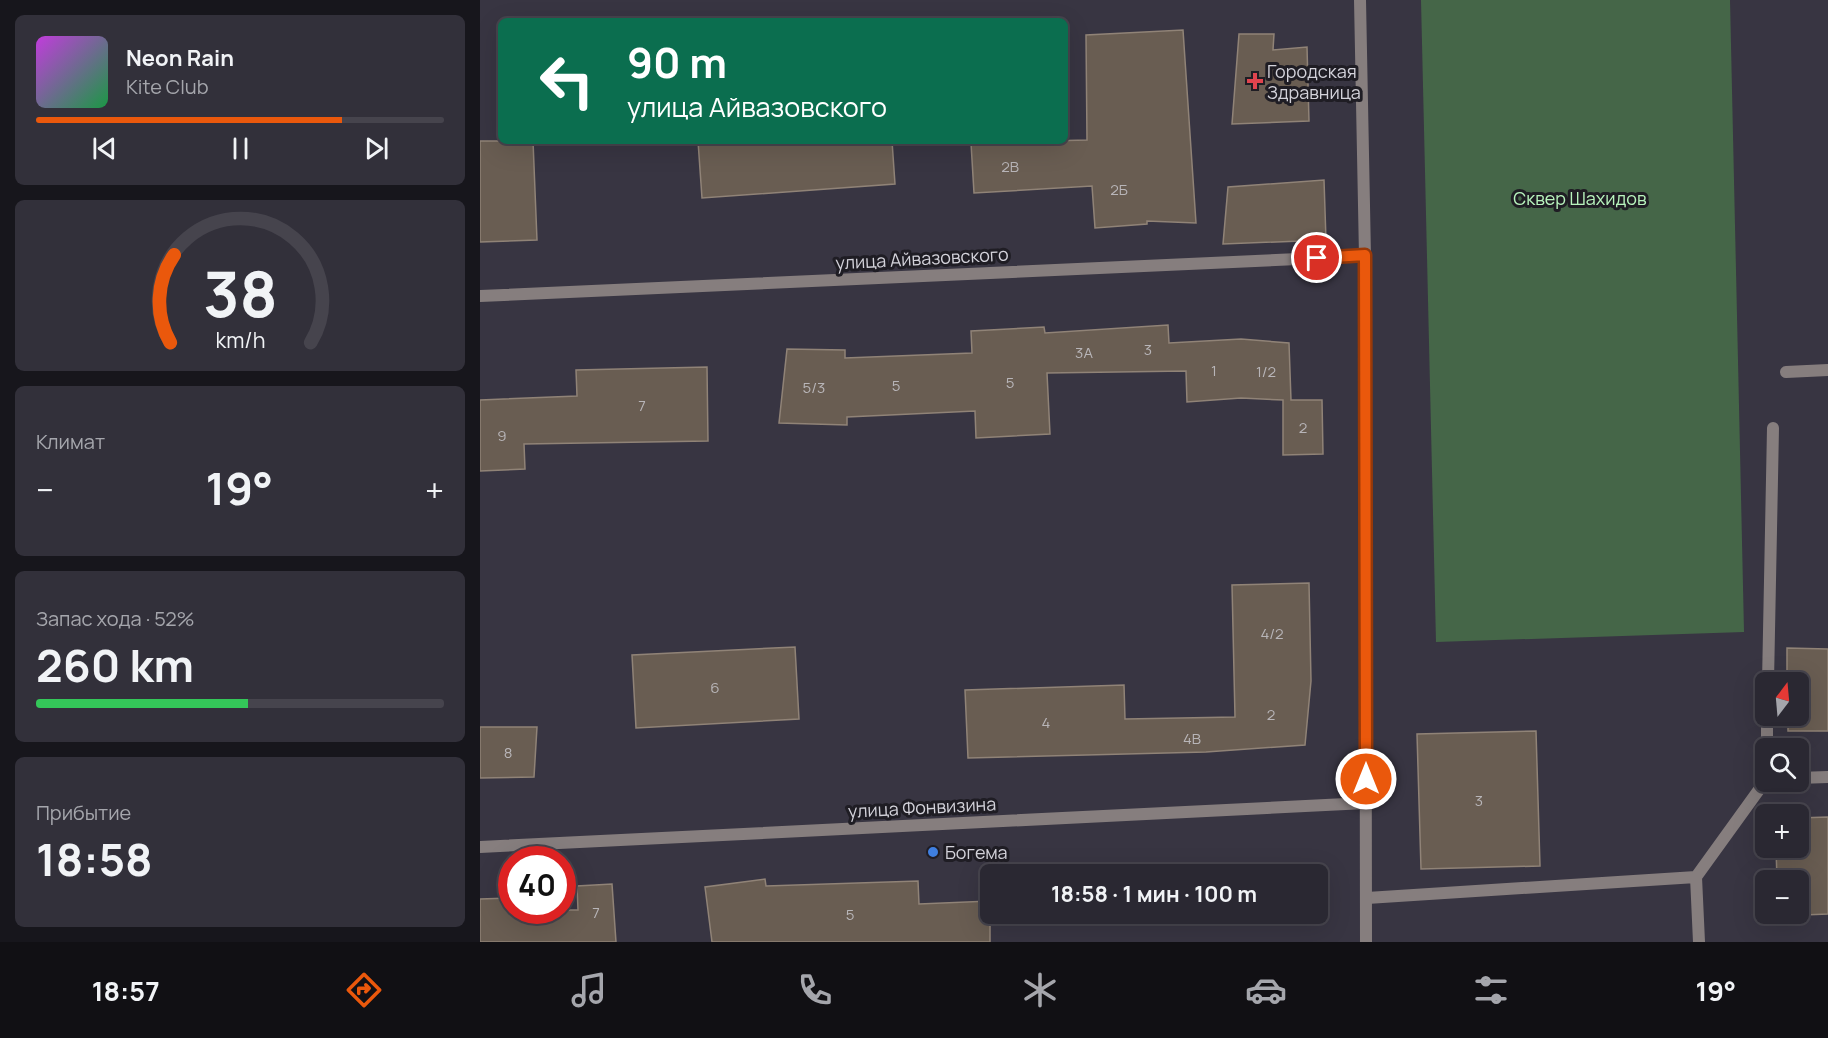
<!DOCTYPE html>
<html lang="ru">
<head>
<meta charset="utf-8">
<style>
	:root { --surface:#2a2832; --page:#32303a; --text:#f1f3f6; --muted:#a5a6ac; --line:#46444d; --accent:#ea580c }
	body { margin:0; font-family:Manrope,sans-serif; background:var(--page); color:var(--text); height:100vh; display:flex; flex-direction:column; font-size:22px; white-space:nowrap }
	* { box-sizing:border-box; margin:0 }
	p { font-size:20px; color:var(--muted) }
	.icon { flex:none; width:33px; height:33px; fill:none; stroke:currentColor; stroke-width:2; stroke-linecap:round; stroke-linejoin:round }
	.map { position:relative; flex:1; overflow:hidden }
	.details { display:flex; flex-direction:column; gap:15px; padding:15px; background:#17161c; width:480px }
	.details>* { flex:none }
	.top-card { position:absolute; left:18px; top:18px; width:570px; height:126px; border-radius:9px; box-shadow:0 6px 24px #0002,0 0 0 2px var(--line); background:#0b6e4f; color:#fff; overflow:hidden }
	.needle { width:39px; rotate:16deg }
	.tools { position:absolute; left:1275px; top:672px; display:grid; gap:12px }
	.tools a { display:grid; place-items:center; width:54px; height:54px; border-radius:9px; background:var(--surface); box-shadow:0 6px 24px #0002,0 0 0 2px var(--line); font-size:30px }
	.speed { position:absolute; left:18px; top:846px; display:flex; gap:12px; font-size:30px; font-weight:700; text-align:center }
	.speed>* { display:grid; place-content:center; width:78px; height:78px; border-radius:50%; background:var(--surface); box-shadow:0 6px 24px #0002,0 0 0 2px var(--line); line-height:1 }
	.speed .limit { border:9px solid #d22; background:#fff; color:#111 }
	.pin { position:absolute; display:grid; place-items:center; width:51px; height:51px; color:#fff; margin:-26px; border:3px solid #fff; border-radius:50%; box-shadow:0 2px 6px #0007 }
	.me { position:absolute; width:66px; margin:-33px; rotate:0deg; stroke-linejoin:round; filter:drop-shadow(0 0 4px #0008) }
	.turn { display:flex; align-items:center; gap:21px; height:126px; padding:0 30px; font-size:27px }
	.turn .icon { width:78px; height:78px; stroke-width:2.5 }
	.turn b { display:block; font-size:42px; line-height:51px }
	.big { font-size:45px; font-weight:700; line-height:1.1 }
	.details .widget { flex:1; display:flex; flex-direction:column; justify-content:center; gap:9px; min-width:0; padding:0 21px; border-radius:9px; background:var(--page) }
	.details .dial { align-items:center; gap:0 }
	.dial svg { height:156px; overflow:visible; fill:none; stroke:var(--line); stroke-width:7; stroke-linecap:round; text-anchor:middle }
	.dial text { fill:var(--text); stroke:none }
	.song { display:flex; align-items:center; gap:18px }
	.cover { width:72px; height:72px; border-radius:9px; background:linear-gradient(135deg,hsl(290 70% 55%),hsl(140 70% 35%)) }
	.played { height:6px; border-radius:3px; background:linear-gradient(90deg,var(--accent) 75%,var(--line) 75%) }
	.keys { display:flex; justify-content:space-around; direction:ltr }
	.heat { display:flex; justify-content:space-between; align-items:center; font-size:33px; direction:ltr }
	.charge { height:9px; border-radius:4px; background:linear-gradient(90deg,#34c759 52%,var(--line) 0) }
	.trip { position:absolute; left:500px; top:864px; width:348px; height:60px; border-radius:9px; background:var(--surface); box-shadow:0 6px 24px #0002,0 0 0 2px var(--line); font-weight:700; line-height:60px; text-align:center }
	.tab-bar { display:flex; height:96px; justify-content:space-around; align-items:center; background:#111014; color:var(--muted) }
	.tab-bar .icon { width:42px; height:42px }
	.tab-bar .on { color:var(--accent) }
	.tab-bar b { font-size:27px; color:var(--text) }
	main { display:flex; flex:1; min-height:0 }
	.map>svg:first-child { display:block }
</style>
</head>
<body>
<main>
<section class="details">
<div class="widget">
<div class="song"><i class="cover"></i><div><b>Neon Rain</b><p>Kite Club</p></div></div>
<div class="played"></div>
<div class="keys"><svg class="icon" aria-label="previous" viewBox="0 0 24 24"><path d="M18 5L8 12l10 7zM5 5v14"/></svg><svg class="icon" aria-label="pause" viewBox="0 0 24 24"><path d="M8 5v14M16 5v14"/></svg><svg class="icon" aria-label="next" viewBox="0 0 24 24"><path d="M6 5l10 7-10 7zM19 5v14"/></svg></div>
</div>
<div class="widget dial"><svg viewBox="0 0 100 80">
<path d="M14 69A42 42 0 1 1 86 69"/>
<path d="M14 69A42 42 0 0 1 16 24" stroke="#ea580c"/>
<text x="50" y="56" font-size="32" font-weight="700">38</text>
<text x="50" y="72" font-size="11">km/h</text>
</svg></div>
<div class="widget"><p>Климат</p>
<div class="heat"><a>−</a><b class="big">19°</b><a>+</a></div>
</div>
<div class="widget"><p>Запас хода · 52%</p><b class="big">260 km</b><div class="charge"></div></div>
<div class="widget"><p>Прибытие</p><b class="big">18:58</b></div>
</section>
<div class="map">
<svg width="1348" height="942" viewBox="0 0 1348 942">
	<rect width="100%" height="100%" fill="#383542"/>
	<path fill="#456648" d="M 941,0 L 1250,0 L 1264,632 L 956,642 Z"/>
	<path fill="#695d52" stroke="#908377" stroke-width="1.5" d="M 703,30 L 716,223 L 667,221 L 667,224 L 615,228 L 612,186 L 494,193 L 491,143 L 607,140 L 606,35 Z
		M 759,34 L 794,34 L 793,50 L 827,47 L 829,121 L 752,124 Z
		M 0,141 L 53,141 L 57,240 L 0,242 Z
		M 218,141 L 412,141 L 415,184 L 222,198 Z
		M 844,180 L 846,240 L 743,244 L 748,187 Z
		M 688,325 L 689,343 L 761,339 L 809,343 L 811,400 L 842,400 L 843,454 L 803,455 L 803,400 L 761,398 L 707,402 L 706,371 L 567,373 L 570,434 L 496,438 L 495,411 L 367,417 L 367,425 L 299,423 L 307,349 L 365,350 L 365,358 L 492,353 L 491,331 L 564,327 L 565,333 Z
		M 227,367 L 228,441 L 44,444 L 45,469 L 0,471 L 0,400 L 97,396 L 96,370 Z
		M 829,583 L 831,681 L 825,745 L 726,752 L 488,758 L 485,690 L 644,685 L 645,719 L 755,717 L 752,585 Z
		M 315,647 L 319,719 L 156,728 L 152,655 Z
		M 1307,648 L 1348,649 L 1348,731 L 1308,731 L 1308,716 L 1318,716 L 1318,682 L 1307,682 Z
		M 0,727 L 57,727 L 54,777 L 0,778 Z
		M 1056,731 L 1060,866 L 941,869 L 937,734 Z
		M 1348,817 L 1348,914 L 1299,916 L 1298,914 L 1318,914 L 1318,880 L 1297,880 L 1296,848 L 1318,848 L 1318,818 Z
		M 285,879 L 286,886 L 438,881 L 439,904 L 510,901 L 510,942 L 232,942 L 225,887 Z
		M 132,884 L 136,942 L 0,942 L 0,899 L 32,898 L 32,910 L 98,910 L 97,886 Z"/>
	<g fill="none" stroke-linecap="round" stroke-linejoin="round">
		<path stroke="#867e7e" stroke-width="12" d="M 0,296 L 885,256
			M 1306,372 L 1348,370
			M 1288,682 L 1293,428
			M 1287,748 L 1287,716
			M 1318,778 L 1348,777
			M 0,847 L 886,803
			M 887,898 L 1216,877
			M 1219,942 L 1216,877 L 1286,780"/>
		<path stroke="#867e7e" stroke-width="12" d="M 880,0 L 885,256 L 886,942"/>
	</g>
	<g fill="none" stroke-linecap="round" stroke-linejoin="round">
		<g stroke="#983908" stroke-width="15">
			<path id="route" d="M 837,258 L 885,255 L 886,779"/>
		</g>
		<use href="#route" stroke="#ea580c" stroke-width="10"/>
	</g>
	<path fill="#e0444e" stroke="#1f1d24" stroke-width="2" d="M772 72h6v6h6v6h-6v6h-6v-6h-6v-6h6z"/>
	<circle fill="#3f7fe0" stroke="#1f1d24" stroke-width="2" cx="453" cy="852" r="6"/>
	<g text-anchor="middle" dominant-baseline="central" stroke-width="6" stroke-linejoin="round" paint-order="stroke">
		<g font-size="15" fill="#b8b5b8">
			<text x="530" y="166">2В</text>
			<text x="639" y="189">2Б</text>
			<text x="668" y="349">3</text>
			<text x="604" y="352">3А</text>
			<text x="734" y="370">1</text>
			<text x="786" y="371">1/2</text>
			<text x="530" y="382">5</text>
			<text x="416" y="385">5</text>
			<text x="334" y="387">5/3</text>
			<text x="162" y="405">7</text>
			<text x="823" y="427">2</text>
			<text x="22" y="435">9</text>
			<text x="792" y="633">4/2</text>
			<text x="235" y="687">6</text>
			<text x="791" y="714">2</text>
			<text x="566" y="722">4</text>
			<text x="712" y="738">4В</text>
			<text x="28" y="752">8</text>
			<text x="999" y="800">3</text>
			<text x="116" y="912">7</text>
			<text x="370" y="914">5</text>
		</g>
		<g font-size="18" fill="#d3d2da" stroke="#1f1d24" text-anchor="start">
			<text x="787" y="71">Городская<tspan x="787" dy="21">Здравница</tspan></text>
			<text x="465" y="852">Богема</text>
		</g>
		<g font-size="18" fill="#b8f4bd" stroke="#1f1d24">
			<text x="1100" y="198">Сквер Шахидов</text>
		</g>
		<g font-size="18" fill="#d3d2da" stroke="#1f1d24">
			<text transform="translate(442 258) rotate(-3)">улица Айвазовского</text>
			<text transform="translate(442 807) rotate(-3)">улица Фонвизина</text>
		</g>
	</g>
</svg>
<div class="tools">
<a><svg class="needle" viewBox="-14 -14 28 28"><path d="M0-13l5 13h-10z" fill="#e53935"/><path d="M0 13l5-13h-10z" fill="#a5a6ac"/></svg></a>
<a><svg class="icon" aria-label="search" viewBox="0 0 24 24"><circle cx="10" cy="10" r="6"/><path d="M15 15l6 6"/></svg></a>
<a>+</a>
<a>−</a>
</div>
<div class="speed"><div class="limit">40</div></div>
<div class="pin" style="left:837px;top:258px;background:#d93025"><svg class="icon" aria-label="arrive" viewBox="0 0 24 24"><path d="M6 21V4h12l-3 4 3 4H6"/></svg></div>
<svg class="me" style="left:886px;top:779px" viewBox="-20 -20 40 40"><circle r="17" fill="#ea580c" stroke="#fff" stroke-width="3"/><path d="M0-11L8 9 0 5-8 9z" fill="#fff"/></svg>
<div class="trip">18:58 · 1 мин · 100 m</div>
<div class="top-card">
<div class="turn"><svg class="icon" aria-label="left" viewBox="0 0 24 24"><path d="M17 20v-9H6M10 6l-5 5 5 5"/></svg><div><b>90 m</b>улица Айвазовского</div></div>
</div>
</div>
</main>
<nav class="tab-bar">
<b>18:57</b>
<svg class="icon on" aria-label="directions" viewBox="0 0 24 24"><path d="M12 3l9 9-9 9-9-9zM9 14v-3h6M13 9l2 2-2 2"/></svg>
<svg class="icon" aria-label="music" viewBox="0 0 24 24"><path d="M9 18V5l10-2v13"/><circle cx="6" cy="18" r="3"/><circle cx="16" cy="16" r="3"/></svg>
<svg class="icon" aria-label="phone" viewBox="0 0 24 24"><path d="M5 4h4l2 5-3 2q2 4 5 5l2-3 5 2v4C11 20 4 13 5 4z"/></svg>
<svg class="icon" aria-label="climate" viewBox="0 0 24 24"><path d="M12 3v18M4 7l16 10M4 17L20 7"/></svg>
<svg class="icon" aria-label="car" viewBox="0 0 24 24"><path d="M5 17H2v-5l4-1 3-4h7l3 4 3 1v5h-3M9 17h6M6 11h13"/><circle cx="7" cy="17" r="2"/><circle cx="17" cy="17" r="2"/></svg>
<svg class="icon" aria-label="filters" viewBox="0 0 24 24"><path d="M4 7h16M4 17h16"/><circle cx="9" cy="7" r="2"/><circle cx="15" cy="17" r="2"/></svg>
<b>19°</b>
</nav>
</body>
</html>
